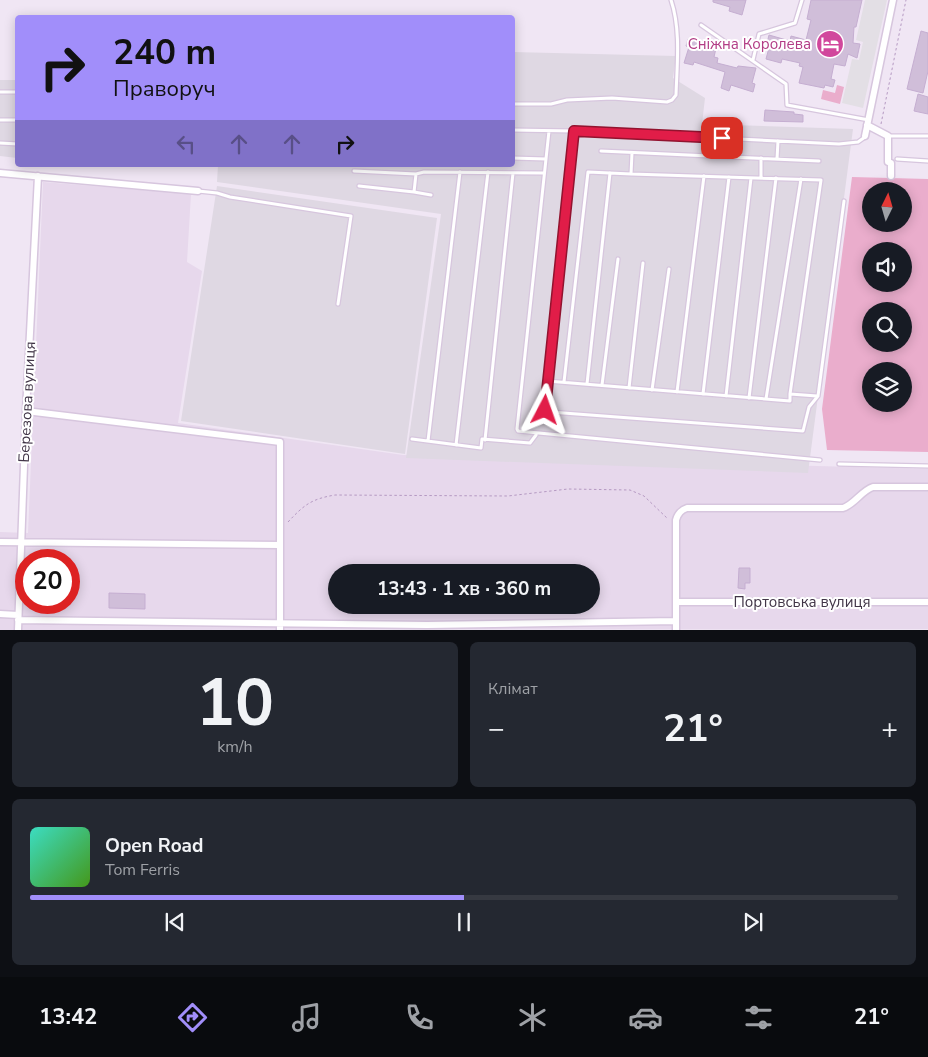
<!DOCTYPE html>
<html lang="uk">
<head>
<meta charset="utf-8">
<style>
	:root { --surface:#171b24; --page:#242831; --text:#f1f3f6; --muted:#9ea1a6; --line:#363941; --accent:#a18efa }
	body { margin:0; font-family:"Nunito Sans",sans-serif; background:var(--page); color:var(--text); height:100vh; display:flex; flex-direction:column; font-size:19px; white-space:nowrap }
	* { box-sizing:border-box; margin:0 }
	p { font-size:16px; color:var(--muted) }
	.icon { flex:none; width:28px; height:28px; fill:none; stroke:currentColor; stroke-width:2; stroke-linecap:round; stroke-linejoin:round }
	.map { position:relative; height:630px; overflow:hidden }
	.details { display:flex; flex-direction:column; gap:12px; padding:12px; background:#0d0f14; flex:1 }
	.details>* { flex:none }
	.top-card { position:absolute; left:15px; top:15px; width:500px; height:152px; border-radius:5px; box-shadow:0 2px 12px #0003; background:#a18efa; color:#111; overflow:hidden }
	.needle { width:32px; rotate:5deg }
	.controls { position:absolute; left:862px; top:182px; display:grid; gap:10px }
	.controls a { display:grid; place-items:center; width:50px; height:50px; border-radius:50%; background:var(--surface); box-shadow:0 2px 12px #0003; font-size:25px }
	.speed { position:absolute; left:15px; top:549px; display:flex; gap:10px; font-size:25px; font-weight:700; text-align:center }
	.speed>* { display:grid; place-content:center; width:65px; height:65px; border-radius:50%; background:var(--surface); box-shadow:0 2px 12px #0003; line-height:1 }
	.speed .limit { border:8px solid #d22; background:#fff; color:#111 }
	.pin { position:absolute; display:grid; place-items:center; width:42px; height:42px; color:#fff; margin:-21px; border-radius:10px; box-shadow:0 2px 8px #0006 }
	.me { position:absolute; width:55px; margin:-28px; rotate:4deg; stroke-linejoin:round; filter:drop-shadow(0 0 4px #0008) }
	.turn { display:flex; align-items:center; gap:18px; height:105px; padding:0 15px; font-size:22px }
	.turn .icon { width:65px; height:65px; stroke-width:2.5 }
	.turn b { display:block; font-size:35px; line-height:42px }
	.lanes { display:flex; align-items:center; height:48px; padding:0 15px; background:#0003; justify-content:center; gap:25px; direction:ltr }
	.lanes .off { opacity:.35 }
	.big { font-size:38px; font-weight:700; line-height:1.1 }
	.details .widget { flex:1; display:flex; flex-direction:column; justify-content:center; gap:8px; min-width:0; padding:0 18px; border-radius:8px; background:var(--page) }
	.details .dial { align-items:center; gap:0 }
	.dial b { font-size:65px; line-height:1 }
	.song { display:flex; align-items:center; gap:15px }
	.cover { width:60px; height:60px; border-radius:8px; background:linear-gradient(135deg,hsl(170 70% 55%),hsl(100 70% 35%)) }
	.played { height:5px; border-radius:2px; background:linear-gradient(90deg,var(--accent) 50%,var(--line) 50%) }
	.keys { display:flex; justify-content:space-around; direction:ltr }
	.heat { display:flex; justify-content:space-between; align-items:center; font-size:28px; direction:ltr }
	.details .tiles { flex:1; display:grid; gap:12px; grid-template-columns:1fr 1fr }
	.widget:last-child { grid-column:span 2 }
	.trip { position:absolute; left:328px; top:564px; width:272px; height:50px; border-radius:25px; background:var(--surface); box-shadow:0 2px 12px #0003; font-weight:700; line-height:50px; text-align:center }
	.tab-bar { display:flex; height:80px; justify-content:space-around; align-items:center; background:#090b0e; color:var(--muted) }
	.tab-bar .icon { width:35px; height:35px }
	.tab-bar .active { color:var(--accent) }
	.tab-bar b { font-size:22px; color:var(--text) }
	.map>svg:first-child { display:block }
</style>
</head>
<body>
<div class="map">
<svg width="928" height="630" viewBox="0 0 928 630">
	<rect width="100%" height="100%" fill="#f0e6f4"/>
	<path fill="#e7d8ec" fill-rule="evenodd" d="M 43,182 L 191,194 L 187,262 L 202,271 L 178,423 L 403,455 L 928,469 L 928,629 L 0,630 L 0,532 L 28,533 ZM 26,560 L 69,560 L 69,602 L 26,602 ZM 336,572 L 591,572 L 591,605 L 336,605 Z"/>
	<path fill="#dfd8e3" d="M 513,52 L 676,56 L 673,78 L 705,98 L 702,124 L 853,129 L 808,473 L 406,458 L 441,214 L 217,182 L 218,165 L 512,165 Z
		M 0,80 L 17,80 L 17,158 L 0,156 Z
		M 217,186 L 437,218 L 405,454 L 181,421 Z"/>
	<path fill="#eaadcc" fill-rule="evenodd" d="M 837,85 L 844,87 L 840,104 L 821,99 L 823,90 L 835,93 Z
		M 852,177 L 928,179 L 928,452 L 827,450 L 822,409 ZM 871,191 L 904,191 L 904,224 L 871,224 ZM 871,251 L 904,251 L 904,284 L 871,284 ZM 871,311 L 904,311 L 904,344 L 871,344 ZM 871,371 L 904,371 L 904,404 L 871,404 Z"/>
	<path fill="#e3dfe5" d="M 865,0 L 887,0 L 863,108 L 842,103 L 852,59 L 859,60 L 863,42 L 856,40 Z"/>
	<path fill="#d0bed9" stroke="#c5aed1" d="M 713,0 L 746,0 L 742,15 L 729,11 L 730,7 L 713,2 Z
		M 811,0 L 862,0 L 856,27 L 854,27 L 853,43 L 860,44 L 857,58 L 848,54 L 845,66 L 834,64 L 831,79 L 835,80 L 833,87 L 825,85 L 824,88 L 799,83 L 803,67 L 799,66 L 800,63 L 782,59 L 781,63 L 766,59 L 770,44 L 767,43 L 769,35 L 790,41 L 791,36 L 806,40 L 811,20 L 807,19 Z
		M 921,31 L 928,33 L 928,71 L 923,93 L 907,89 Z
		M 688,39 L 700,42 L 700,40 L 717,44 L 714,57 L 718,58 L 717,63 L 737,68 L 738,66 L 756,68 L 752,83 L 755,84 L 753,92 L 731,85 L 729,91 L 721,88 L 725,72 L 694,62 L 693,65 L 684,63 L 689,47 L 686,46 Z
		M 918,94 L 928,97 L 928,114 L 914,111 Z
		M 765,110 L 794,112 L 794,114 L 803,115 L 803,122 L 764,121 Z
		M 739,568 L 750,568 L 750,583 L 745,583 L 745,589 L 738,588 Z
		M 109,593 L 145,594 L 145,609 L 109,608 Z"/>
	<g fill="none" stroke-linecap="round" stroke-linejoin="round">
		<g stroke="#d7c6de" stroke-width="5.5">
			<path id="service" d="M 701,25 L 786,84 L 787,105 L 869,120
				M 753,60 L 759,34 L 795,23 L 802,0
				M 0,92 L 18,92
				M 512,104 L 551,104 L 567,100 L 612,98 L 667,102 L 672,100 L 676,95 C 677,64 681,30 671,0
				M 0,120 L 18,120
				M 512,130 L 574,131 L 839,144 L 858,142 L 865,137
				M 549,131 L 517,429 L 518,431 L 820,460
				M 574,131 L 545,406 L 545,410 L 550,412 L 803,431 L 809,407 L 818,396 L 844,201
				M 888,136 L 928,136
				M 0,143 L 18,144
				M 601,151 L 819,161
				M 512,158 L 546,159
				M 777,159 L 778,141
				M 897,159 L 928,161
				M 354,171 L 416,174
				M 631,174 L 821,180 L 790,394
				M 761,178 L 761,158
				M 359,186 L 414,192
				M 198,191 L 217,193 L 230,197 L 351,216 L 338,304
				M 431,195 L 414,192 L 416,174 L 424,172 L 544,173
				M 547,381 L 790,401 L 790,394 L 817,396
				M 564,382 L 588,172 L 631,174 L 632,153
				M 587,384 L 610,173
				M 602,385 L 618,259
				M 629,388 L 643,263
				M 652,390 L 669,269
				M 677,392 L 704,176
				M 703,394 L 729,177
				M 726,396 L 751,178
				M 749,398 L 776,178
				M 766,399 L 801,179
				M 412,439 L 481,448 L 482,439 L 530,443 L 536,435
				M 485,440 L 513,173
				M 428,441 L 460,172
				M 456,445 L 488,172
				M 839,464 L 928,466"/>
		</g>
		<g stroke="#d7c6de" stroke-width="9">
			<path id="minor" d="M 867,125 L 888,136 L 888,162 L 891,163 L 891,176
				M 865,136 L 893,0
				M 0,173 L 198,191
				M 26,411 L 280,442 L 280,630
				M 0,542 L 280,545
				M 676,602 L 928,602
				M 0,614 L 18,615
				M 18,620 L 427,625 L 676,621
				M 18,630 L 26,411 L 38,176
				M 676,630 L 676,520 C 678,513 681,510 687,508 L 843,508 C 855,504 861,491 873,487 L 928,487"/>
		</g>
		<path stroke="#b599c2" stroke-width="1" stroke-dasharray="2.5 2.5" stroke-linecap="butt" d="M 881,124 L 906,0
			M 288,522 C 304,505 311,499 335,495 L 508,496 L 568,489 L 630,490 L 644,496 L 668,519"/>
		<use href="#service" stroke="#fff" stroke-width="3"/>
		<use href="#minor" stroke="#fff" stroke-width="6"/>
	</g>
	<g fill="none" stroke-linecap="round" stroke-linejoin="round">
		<g stroke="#92132f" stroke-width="12">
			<path id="route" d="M 545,410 L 574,131 L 722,138"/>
		</g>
		<use href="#route" stroke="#e11d48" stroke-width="9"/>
	</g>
	<defs>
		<g id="hotel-disc" transform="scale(1.4375)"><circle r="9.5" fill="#d1479c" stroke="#fff"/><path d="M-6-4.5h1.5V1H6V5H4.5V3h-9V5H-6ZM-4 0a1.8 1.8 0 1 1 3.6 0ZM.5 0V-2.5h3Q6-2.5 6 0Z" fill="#fff"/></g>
	</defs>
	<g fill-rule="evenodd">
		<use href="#hotel-disc" x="830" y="44"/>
	</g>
	<g text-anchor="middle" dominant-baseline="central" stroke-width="4" stroke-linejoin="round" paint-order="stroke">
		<g font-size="15" fill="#b23c85" stroke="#fff" text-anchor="end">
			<text x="811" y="44">Сніжна Королева</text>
		</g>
		<g font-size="15" fill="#413547" stroke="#fff">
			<text transform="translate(27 402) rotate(-87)">Березова вулиця</text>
			<text x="802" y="602">Портовська вулиця</text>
		</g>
	</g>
</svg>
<div class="controls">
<a><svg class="needle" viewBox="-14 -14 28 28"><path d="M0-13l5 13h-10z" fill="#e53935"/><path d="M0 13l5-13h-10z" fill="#9ea1a6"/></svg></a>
<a><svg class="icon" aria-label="sound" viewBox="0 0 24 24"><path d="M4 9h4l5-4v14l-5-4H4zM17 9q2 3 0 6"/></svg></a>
<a><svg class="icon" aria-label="search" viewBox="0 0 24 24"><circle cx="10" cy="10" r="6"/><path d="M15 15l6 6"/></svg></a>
<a><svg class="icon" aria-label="layers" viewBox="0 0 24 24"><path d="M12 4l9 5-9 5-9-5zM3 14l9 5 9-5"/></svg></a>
</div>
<div class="speed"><div class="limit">20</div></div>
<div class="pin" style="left:722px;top:138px;background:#d93025"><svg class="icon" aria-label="arrive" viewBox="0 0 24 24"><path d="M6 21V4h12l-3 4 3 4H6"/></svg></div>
<svg class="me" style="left:545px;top:410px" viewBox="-20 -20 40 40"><path d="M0-17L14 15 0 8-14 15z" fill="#e11d48" stroke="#fff" stroke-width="4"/></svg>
<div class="trip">13:43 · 1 хв · 360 m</div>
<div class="top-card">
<div class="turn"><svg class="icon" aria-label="right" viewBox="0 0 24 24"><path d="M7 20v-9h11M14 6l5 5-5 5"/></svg><div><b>240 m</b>Праворуч</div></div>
<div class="lanes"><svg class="icon off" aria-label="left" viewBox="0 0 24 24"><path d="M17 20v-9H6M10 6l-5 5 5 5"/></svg><svg class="icon off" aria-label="ahead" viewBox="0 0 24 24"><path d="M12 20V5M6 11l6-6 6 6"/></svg><svg class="icon off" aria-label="ahead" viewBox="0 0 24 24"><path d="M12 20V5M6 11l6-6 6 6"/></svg><svg class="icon" aria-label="right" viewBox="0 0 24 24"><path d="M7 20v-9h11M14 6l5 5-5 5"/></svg></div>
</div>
</div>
<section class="details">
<div class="tiles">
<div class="widget dial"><b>10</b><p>km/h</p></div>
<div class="widget"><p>Клімат</p>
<div class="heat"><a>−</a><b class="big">21°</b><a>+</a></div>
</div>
<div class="widget">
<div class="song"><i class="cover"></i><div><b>Open Road</b><p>Tom Ferris</p></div></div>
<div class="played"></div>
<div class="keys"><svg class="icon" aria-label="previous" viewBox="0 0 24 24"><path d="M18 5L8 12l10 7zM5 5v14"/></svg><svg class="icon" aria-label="pause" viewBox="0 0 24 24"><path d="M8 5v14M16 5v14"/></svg><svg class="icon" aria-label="next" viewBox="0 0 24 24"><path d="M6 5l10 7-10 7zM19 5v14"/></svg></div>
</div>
</div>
</section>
<nav class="tab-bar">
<b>13:42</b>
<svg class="icon active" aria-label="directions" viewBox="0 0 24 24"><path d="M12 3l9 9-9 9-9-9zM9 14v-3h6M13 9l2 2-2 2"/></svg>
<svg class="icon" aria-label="music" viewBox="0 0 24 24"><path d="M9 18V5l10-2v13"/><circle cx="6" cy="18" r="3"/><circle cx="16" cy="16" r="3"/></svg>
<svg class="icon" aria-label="phone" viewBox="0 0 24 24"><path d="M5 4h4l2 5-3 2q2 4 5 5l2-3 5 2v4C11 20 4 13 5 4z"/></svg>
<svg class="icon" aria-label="climate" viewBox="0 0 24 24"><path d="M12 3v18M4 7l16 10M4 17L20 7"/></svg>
<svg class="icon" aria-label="car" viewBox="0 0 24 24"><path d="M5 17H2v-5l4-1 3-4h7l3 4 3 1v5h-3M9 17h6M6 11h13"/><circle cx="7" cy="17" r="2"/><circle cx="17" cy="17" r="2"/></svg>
<svg class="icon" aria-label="filters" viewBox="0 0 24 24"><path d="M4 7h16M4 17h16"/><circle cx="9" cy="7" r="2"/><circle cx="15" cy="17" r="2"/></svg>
<b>21°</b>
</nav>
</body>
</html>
